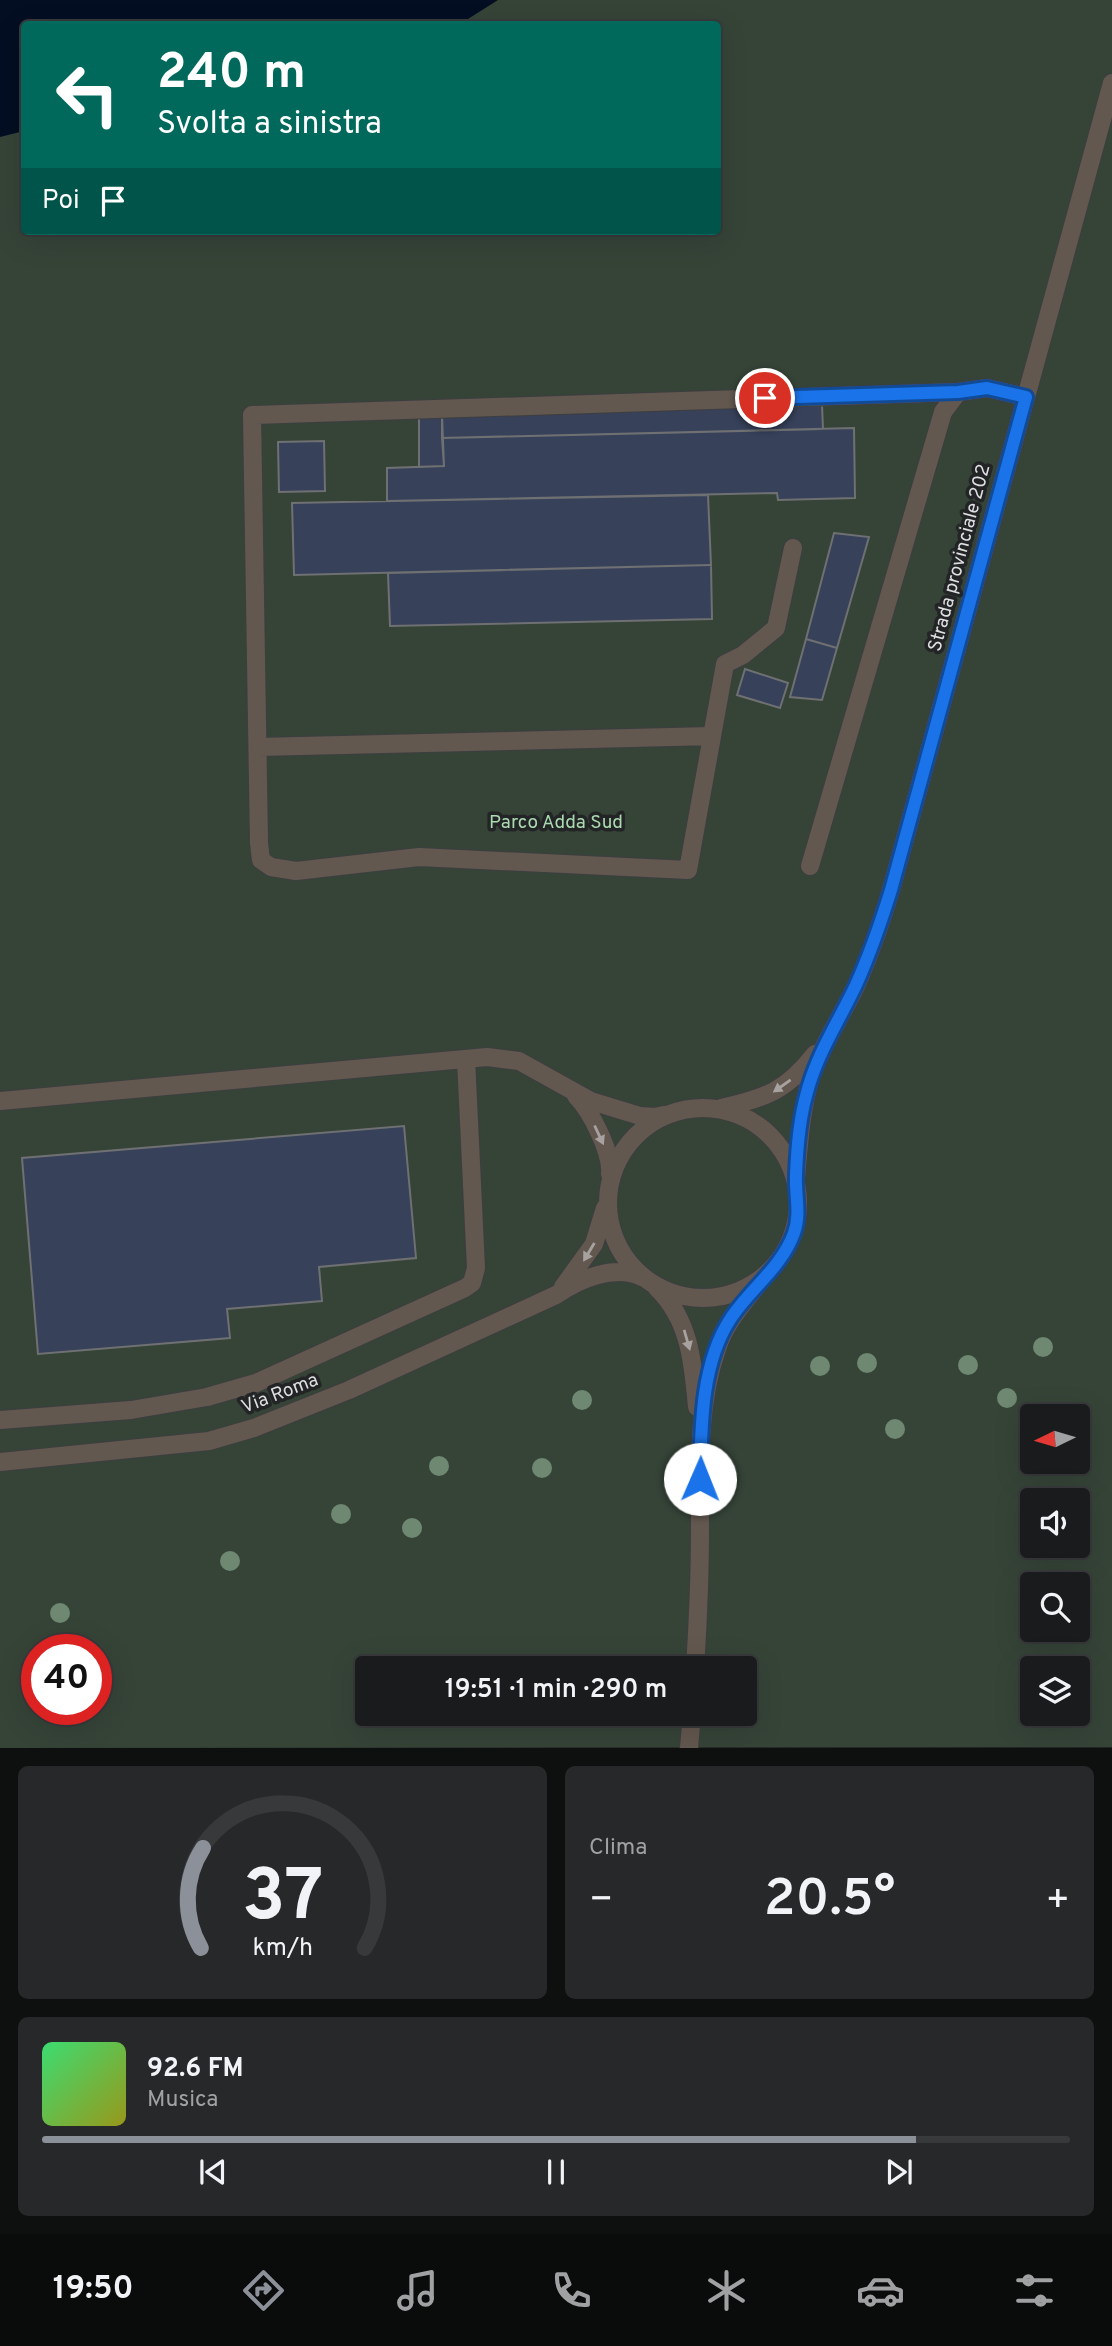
<!DOCTYPE html>
<html lang="it">
<head>
<meta charset="utf-8">
<style>
	:root { --surface:#1a1b1c; --page:#272829; --text:#f1f3f6; --muted:#9fa1a3; --line:#38393b; --accent:#8c9099 }
	body { margin:0; font-family:Overpass,sans-serif; background:var(--page); color:var(--text); height:100vh; display:flex; flex-direction:column; font-size:26px; white-space:nowrap }
	* { box-sizing:border-box; margin:0 }
	p { font-size:23px; color:var(--muted) }
	.icon { flex:none; width:38px; height:38px; fill:none; stroke:currentColor; stroke-width:2; stroke-linecap:round; stroke-linejoin:round }
	.map { position:relative; height:1748px; overflow:hidden }
	.side { display:flex; flex-direction:column; gap:18px; padding:18px; background:#0e0f0f; flex:1 }
	.side>* { flex:none }
	.top-card { position:absolute; left:21px; top:21px; width:700px; height:214px; border-radius:7px; box-shadow:0 7px 28px #0002,0 0 0 2px var(--line); background:#00695c; color:#fff; overflow:hidden }
	.needle { width:46px; rotate:265deg }
	.fabs { position:absolute; left:1020px; top:1404px; display:grid; gap:14px }
	.fabs a { display:grid; place-items:center; width:70px; height:70px; border-radius:7px; background:var(--surface); box-shadow:0 7px 28px #0002,0 0 0 2px var(--line); font-size:35px }
	.speed { position:absolute; left:21px; top:1634px; display:flex; gap:14px; font-size:35px; font-weight:700; text-align:center }
	.speed>* { display:grid; place-content:center; width:91px; height:91px; border-radius:50%; background:var(--surface); box-shadow:0 7px 28px #0002,0 0 0 2px var(--line); line-height:1 }
	.speed .limit { border:10px solid #d22; background:#fff; color:#111 }
	.pin { position:absolute; display:grid; place-items:center; width:60px; height:60px; color:#fff; margin:-30px; border:4px solid #fff; border-radius:50%; box-shadow:0 2px 7px #0007 }
	.me { position:absolute; width:77px; margin:-38px; rotate:1deg; stroke-linejoin:round; filter:drop-shadow(0 0 5px #0008) }
	.turn { display:flex; align-items:center; gap:24px; height:147px; padding:0 21px; font-size:32px }
	.turn .icon { width:91px; height:91px; stroke-width:2.5 }
	.turn b { display:block; font-size:49px; line-height:60px }
	.then { display:flex; align-items:center; height:66px; padding:0 21px; background:#0003; gap:14px; font-size:26px }
	.big { font-size:52px; font-weight:600; line-height:1.1 }
	.side .card { flex:1; display:flex; flex-direction:column; justify-content:center; gap:10px; min-width:0; padding:0 24px; border-radius:10px; background:var(--page) }
	.side .dial { align-items:center; gap:0 }
	.dial svg { height:182px; overflow:visible; fill:none; stroke:var(--line); stroke-width:7; stroke-linecap:round; text-anchor:middle }
	.dial text { fill:var(--text); stroke:none }
	.song { display:flex; align-items:center; gap:21px }
	.cover { width:84px; height:84px; border-radius:10px; background:linear-gradient(135deg,hsl(140 70% 55%),hsl(60 70% 35%)) }
	.played { height:7px; border-radius:4px; background:linear-gradient(90deg,var(--accent) 85%,var(--line) 85%) }
	.keys { display:flex; justify-content:space-around; direction:ltr }
	.heat { display:flex; justify-content:space-between; align-items:center; font-size:38px; direction:ltr }
	.side .tiles { flex:1; display:grid; gap:18px; grid-template-columns:1fr 1fr }
	.card:last-child { grid-column:span 2 }
	.trip { position:absolute; left:355px; top:1656px; width:402px; height:70px; border-radius:7px; background:var(--surface); box-shadow:0 7px 28px #0002,0 0 0 2px var(--line); font-weight:600; line-height:70px; text-align:center }
	.dock { display:flex; height:112px; justify-content:space-around; align-items:center; background:#0a0b0b; color:var(--muted) }
	.dock .icon { width:49px; height:49px }
	.dock .on { color:var(--accent) }
	.dock b { font-size:32px; color:var(--text) }
	.map>svg:first-child { display:block }
</style>
</head>
<body>
<div class="map">
<svg width="1112" height="1748" viewBox="0 0 1112 1748">
	<rect width="100%" height="100%" fill="#232426"/>
	<path fill="#364438" fill-rule="evenodd" d="M 0,0 L 1112,0 L 1112,1747 L 0,1748 ZM 24,24 L 718,24 L 718,231 L 24,231 ZM 1032,1416 L 1078,1416 L 1078,1461 L 1032,1461 ZM 1032,1500 L 1078,1500 L 1078,1545 L 1032,1545 ZM 1032,1584 L 1078,1584 L 1078,1629 L 1032,1629 ZM 37,1650 L 96,1650 L 96,1710 L 37,1710 ZM 368,1668 L 746,1668 L 746,1713 L 368,1713 ZM 1032,1668 L 1078,1668 L 1078,1713 L 1032,1713 Z"/>
	<path fill="#040e22" d="M 0,0 L 498,0 L 460,24 L 24,24 L 24,131 L 0,137 Z"/>
	<path fill="#37415a" stroke="#6e7072" stroke-width="2" d="M 822,405 L 823,429 L 442,438 L 442,414 L 763,407 L 763,421 L 778,421 L 778,407 Z
		M 419,414 L 442,414 L 444,466 L 419,467 Z
		M 854,428 L 855,498 L 778,500 L 777,493 L 387,501 L 387,468 L 444,466 L 442,438 Z
		M 324,441 L 325,491 L 279,492 L 278,442 Z
		M 708,495 L 711,565 L 294,575 L 292,503 Z
		M 834,533 L 869,537 L 837,648 L 806,639 Z
		M 711,565 L 712,619 L 390,626 L 388,573 Z
		M 806,639 L 837,648 L 822,700 L 790,697 Z
		M 745,669 L 788,683 L 780,708 L 737,695 Z
		M 404,1126 L 416,1258 L 319,1267 L 322,1301 L 227,1309 L 230,1338 L 38,1354 L 22,1158 Z"/>
	<g fill="none" stroke-linecap="round" stroke-linejoin="round">
		<g stroke="#3d3e40" stroke-width="20">
			<path id="minor" d="M 793,548 L 776,628 L 743,655 L 725,664 L 688,870 L 419,857 L 296,871 L 271,867 L 261,860 L 259,843 L 252,415 L 958,392
				M 258,747 L 712,736
				M 810,866 L 943,412 L 958,392 L 987,388 L 1026,397
				M 576,1096 C 591,1111 612,1153 610,1174
				M 0,1101 L 487,1057 L 519,1061 L 591,1101 L 640,1116 L 655,1117 L 664,1115
				M608 1203a95 95 0 1 1 190 0a95 95 0 1 1-190 0Z
				M 721,1108 C 766,1098 786,1091 815,1054
				M 796,1178 C 799,1144 801,1110 811,1077 C 822,1045 841,1017 856,986 C 870,955 881,923 891,890 L 1112,83
				M 563,1287 L 594,1244 L 605,1208
				M 657,1288 C 690,1320 693,1363 697,1407
				M 0,1420 L 131,1410 L 207,1397 L 256,1383 L 465,1288 L 472,1283 L 476,1268 L 466,1059
				M 0,1462 L 209,1441 L 254,1428 L 349,1390 L 556,1295 C 580,1279 614,1264 642,1277
				M 695,1668 C 698,1621 700,1575 700,1529 C 700,1469 697,1406 717,1349 C 725,1324 741,1306 757,1286
				M 689,1748 L 692,1713"/>
		</g>
		<use href="#minor" stroke="#63584f" stroke-width="18"/>
	</g>
	<g fill="#6e8872">
		<circle cx="1043" cy="1347" r="10"/>
		<circle cx="867" cy="1363" r="10"/>
		<circle cx="968" cy="1365" r="10"/>
		<circle cx="820" cy="1366" r="10"/>
		<circle cx="1007" cy="1398" r="10"/>
		<circle cx="582" cy="1400" r="10"/>
		<circle cx="895" cy="1429" r="10"/>
		<circle cx="439" cy="1466" r="10"/>
		<circle cx="542" cy="1468" r="10"/>
		<circle cx="341" cy="1514" r="10"/>
		<circle cx="412" cy="1528" r="10"/>
		<circle cx="230" cy="1561" r="10"/>
		<circle cx="60" cy="1613" r="10"/>
	</g>
	<defs><path id="oneway-solid" d="M-6-.8H1V-3.2L6.5 0L1 3.2V.8H-6Z" transform="scale(1.75)"/></defs>
	<g fill="#a7a29f">
		<use href="#oneway-solid" transform="translate(782 1086) rotate(145)"/>
		<use href="#oneway-solid" transform="translate(599 1135) rotate(65)"/>
		<use href="#oneway-solid" transform="translate(589 1252) rotate(121)"/>
		<use href="#oneway-solid" transform="translate(687 1340) rotate(74)"/>
	</g>
	<g fill="none" stroke-linecap="round" stroke-linejoin="round">
		<g stroke="#114b97" stroke-width="18">
			<path id="route" d="M 700,1479 C 701,1427 701,1363 731,1318 C 750,1289 782,1267 794,1233 C 801,1214 795,1195 796,1175 C 797,1149 799,1121 806,1096 C 816,1055 838,1023 856,985 C 870,954 881,922 891,890 L 1026,397 L 987,388 L 958,392 L 765,398"/>
		</g>
		<use href="#route" stroke="#1a73e8" stroke-width="12"/>
	</g>
	<g text-anchor="middle" dominant-baseline="central" stroke-width="7" stroke-linejoin="round" paint-order="stroke">
		<g font-size="19" fill="#dedfe0" stroke="#232426">
			<text transform="translate(960 558) rotate(-75)">Strada provinciale 202</text>
			<text transform="translate(280 1394) rotate(-21)">Via Roma</text>
		</g>
		<g font-size="19" fill="#abd9b0" stroke="#232426">
			<text x="556" y="823">Parco Adda Sud</text>
		</g>
	</g>
</svg>
<div class="fabs">
<a><svg class="needle" viewBox="-14 -14 28 28"><path d="M0-13l5 13h-10z" fill="#e53935"/><path d="M0 13l5-13h-10z" fill="#9fa1a3"/></svg></a>
<a><svg class="icon" aria-label="sound" viewBox="0 0 24 24"><path d="M4 9h4l5-4v14l-5-4H4zM17 9q2 3 0 6"/></svg></a>
<a><svg class="icon" aria-label="search" viewBox="0 0 24 24"><circle cx="10" cy="10" r="6"/><path d="M15 15l6 6"/></svg></a>
<a><svg class="icon" aria-label="layers" viewBox="0 0 24 24"><path d="M12 4l9 5-9 5-9-5zM3 14l9 5 9-5"/></svg></a>
</div>
<div class="speed"><div class="limit">40</div></div>
<div class="pin" style="left:765px;top:398px;background:#d93025"><svg class="icon" aria-label="arrive" viewBox="0 0 24 24"><path d="M6 21V4h12l-3 4 3 4H6"/></svg></div>
<svg class="me" style="left:700px;top:1479px" viewBox="-20 -20 40 40"><circle r="19" fill="#fff"/><path d="M0-13L10 11 0 6-10 11z" fill="#1a73e8"/></svg>
<div class="trip">19:51 · 1 min · 290 m</div>
<div class="top-card">
<div class="turn"><svg class="icon" aria-label="left" viewBox="0 0 24 24"><path d="M17 20v-9H6M10 6l-5 5 5 5"/></svg><div><b>240 m</b>Svolta a sinistra</div></div>
<div class="then">Poi<svg class="icon" aria-label="arrive" viewBox="0 0 24 24"><path d="M6 21V4h12l-3 4 3 4H6"/></svg></div>
</div>
</div>
<section class="side">
<div class="tiles">
<div class="card dial"><svg viewBox="0 0 100 80">
<path d="M14 69A42 42 0 1 1 86 69"/>
<path d="M14 69A42 42 0 0 1 15 25" stroke="#8c9099"/>
<text x="50" y="56" font-size="32" font-weight="700">37</text>
<text x="50" y="72" font-size="11">km/h</text>
</svg></div>
<div class="card"><p>Clima</p>
<div class="heat"><a>−</a><b class="big">20.5°</b><a>+</a></div>
</div>
<div class="card">
<div class="song"><i class="cover"></i><div><b>92.6 FM</b><p>Musica</p></div></div>
<div class="played"></div>
<div class="keys"><svg class="icon" aria-label="previous" viewBox="0 0 24 24"><path d="M18 5L8 12l10 7zM5 5v14"/></svg><svg class="icon" aria-label="pause" viewBox="0 0 24 24"><path d="M8 5v14M16 5v14"/></svg><svg class="icon" aria-label="next" viewBox="0 0 24 24"><path d="M6 5l10 7-10 7zM19 5v14"/></svg></div>
</div>
</div>
</section>
<nav class="dock">
<b>19:50</b>
<svg class="icon on" aria-label="directions" viewBox="0 0 24 24"><path d="M12 3l9 9-9 9-9-9zM9 14v-3h6M13 9l2 2-2 2"/></svg>
<svg class="icon" aria-label="music" viewBox="0 0 24 24"><path d="M9 18V5l10-2v13"/><circle cx="6" cy="18" r="3"/><circle cx="16" cy="16" r="3"/></svg>
<svg class="icon" aria-label="phone" viewBox="0 0 24 24"><path d="M5 4h4l2 5-3 2q2 4 5 5l2-3 5 2v4C11 20 4 13 5 4z"/></svg>
<svg class="icon" aria-label="climate" viewBox="0 0 24 24"><path d="M12 3v18M4 7l16 10M4 17L20 7"/></svg>
<svg class="icon" aria-label="car" viewBox="0 0 24 24"><path d="M5 17H2v-5l4-1 3-4h7l3 4 3 1v5h-3M9 17h6M6 11h13"/><circle cx="7" cy="17" r="2"/><circle cx="17" cy="17" r="2"/></svg>
<svg class="icon" aria-label="filters" viewBox="0 0 24 24"><path d="M4 7h16M4 17h16"/><circle cx="9" cy="7" r="2"/><circle cx="15" cy="17" r="2"/></svg>
</nav>
</body>
</html>
